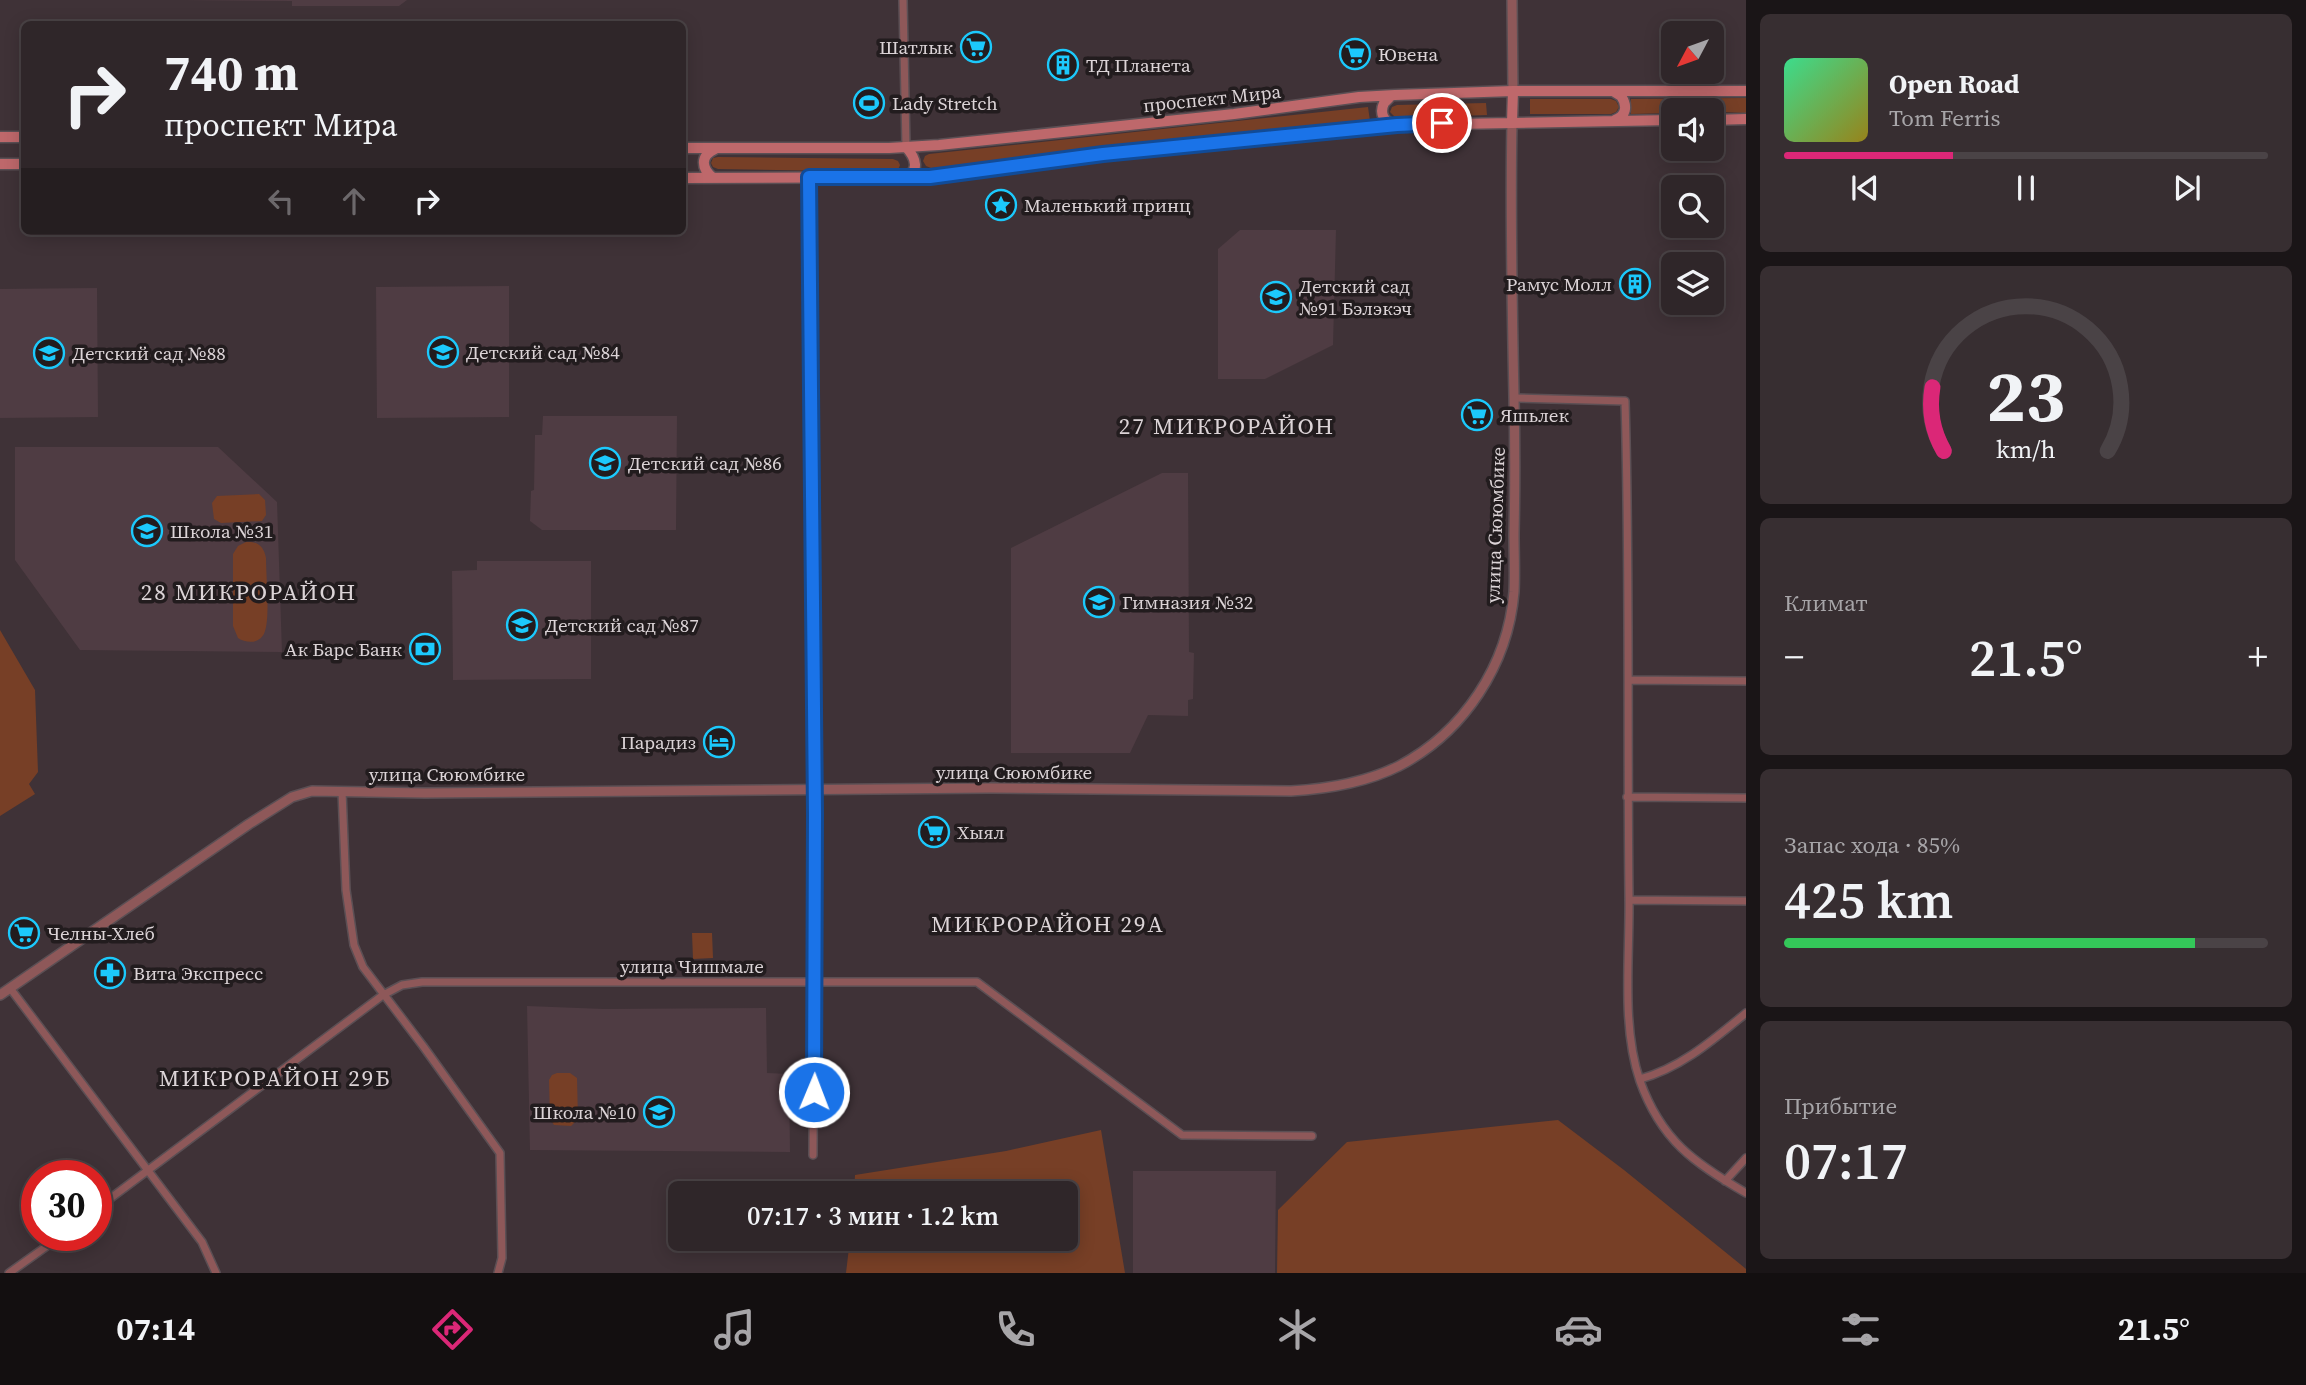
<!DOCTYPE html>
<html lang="ru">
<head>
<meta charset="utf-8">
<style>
	:root { --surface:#2f2629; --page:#372e31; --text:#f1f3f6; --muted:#a7a5a8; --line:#4a4346; --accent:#db2777 }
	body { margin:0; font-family:"Source Serif 4",serif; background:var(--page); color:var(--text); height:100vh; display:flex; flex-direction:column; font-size:26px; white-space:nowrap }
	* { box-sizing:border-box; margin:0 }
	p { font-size:23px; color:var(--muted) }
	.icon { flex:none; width:38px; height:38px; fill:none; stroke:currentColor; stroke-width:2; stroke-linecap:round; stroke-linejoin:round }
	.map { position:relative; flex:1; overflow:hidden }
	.drawer { display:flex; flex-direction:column; gap:14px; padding:14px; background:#1a1517; width:560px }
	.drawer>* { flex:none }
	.hud { position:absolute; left:21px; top:21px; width:665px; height:214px; border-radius:10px; box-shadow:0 4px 18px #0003,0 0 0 2px var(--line); background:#2f2629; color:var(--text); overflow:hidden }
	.needle { width:46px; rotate:229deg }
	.buttons { position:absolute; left:1661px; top:21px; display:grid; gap:14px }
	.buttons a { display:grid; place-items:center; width:63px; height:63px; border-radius:10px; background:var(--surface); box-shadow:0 4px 18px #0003,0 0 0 2px var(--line); font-size:35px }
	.speed { position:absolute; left:21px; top:1160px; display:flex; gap:14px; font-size:35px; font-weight:700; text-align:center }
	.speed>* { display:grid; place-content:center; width:91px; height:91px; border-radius:50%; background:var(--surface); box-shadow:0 4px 18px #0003,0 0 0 2px var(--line); line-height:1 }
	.speed .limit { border:10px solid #d22; background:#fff; color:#111 }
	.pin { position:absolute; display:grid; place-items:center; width:60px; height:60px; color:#fff; margin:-30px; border:4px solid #fff; border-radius:50%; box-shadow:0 2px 7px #0007 }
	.me { position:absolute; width:77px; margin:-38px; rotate:1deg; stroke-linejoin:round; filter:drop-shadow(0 0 5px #0008) }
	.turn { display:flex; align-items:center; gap:24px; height:147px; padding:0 28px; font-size:32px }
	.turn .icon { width:91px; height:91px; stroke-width:2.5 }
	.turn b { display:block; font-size:49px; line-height:60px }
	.lanes { display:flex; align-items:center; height:66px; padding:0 28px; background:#0003; justify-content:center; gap:35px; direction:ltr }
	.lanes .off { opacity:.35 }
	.big { font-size:52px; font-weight:600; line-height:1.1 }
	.drawer .card { flex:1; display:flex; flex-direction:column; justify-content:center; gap:10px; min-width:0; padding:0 24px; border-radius:10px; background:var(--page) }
	.drawer .dial { align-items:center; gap:0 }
	.dial svg { height:182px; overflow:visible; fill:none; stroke:var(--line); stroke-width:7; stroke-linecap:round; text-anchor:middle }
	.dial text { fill:var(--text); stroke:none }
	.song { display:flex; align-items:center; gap:21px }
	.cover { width:84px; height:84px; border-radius:10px; background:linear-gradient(135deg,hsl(150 70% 55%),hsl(50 70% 35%)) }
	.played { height:7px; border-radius:4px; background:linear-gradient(90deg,var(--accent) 35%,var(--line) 35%) }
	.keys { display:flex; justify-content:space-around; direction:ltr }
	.heat { display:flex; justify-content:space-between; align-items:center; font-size:38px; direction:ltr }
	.charge { height:10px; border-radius:5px; background:linear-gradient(90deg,#34c759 85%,var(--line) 0) }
	.trip { position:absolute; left:668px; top:1181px; width:410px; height:70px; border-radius:10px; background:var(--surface); box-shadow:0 4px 18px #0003,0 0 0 2px var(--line); font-weight:600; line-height:70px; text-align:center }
	.tab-bar { display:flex; height:112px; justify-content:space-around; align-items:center; background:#130f10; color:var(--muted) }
	.tab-bar .icon { width:49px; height:49px }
	.tab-bar .active { color:var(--accent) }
	.tab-bar b { font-size:32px; color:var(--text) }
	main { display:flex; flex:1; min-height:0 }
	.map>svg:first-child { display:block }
</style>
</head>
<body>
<main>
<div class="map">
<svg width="1746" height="1273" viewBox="0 0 1746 1273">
	<rect width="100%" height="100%" fill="#3f3237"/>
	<path fill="#4f3c43" d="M 181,0 L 407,0 L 399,6 L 292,6 L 292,1 Z
		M 1240,230 L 1336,230 L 1333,345 L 1265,379 L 1218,379 L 1218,249 Z
		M 509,286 L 509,417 L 377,418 L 376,287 Z
		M 97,288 L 98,417 L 0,418 L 0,289 Z
		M 543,416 L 677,416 L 676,530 L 542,530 L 530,521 L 531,491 L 534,490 L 535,435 L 542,435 Z
		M 15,447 L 218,447 L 277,502 L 282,652 L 80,650 L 15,560 Z
		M 1162,473 L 1188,473 L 1189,652 L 1194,653 L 1193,699 L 1188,700 L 1188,716 L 1148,715 L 1130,753 L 1011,753 L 1011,548 Z
		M 477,561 L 591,561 L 591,679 L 453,680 L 452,571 L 477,570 Z
		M 527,1006 L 604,1009 L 766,1008 L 767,1073 L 789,1074 L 790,1152 L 530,1150 Z
		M 1133,1171 L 1276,1171 L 1275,1273 L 1133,1273 Z"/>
	<path fill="#773f26" d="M 1746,98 L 1746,113 L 1673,110 L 1673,113 L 1631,114 L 1631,99 Z
		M 1530,99 L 1611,99 L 1616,101 L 1619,107 L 1616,112 L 1611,114 L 1530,114 Z
		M 1486,103 L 1487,115 L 1396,118 L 1390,112 L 1392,107 L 1397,105 Z
		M 1368,107 L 1370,121 L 1228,141 L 931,168 L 926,166 L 923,161 L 925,156 L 929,154 Z
		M 718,157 L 893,159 L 898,161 L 900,165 L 898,170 L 893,172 L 718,169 L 713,167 L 711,163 L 713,158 Z
		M 259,494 L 265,500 L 266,515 L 262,521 L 221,523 L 214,519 L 212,503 L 217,496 Z
		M 246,542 C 258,541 264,547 266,558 C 266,576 270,616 265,631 C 261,644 247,644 238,638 L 233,626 L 233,554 L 238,546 Z
		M 0,630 L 35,690 L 38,772 L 29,784 L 35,794 L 0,816 Z
		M 692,933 L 712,933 L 713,958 L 693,959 Z
		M 557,1073 L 570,1073 L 577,1078 L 578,1119 L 571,1126 L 554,1125 L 550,1119 L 549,1080 L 552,1075 Z
		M 1558,1120 L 1624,1170 L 1740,1264 L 1746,1269 L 1746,1273 L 1277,1273 L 1278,1210 L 1347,1142 Z
		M 1101,1130 L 1125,1273 L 846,1273 L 850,1239 L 1066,1239 L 1066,1194 L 854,1193 L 855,1175 L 1006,1151 Z"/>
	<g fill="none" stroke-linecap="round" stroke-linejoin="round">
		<g stroke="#5b4f54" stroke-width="10">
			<path id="minor" d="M 903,0 L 906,147
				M 809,177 L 815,814 L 813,1155
				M 1514,398 L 1625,401 C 1630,566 1627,732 1629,897 C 1630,955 1621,1026 1640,1081 C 1661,1140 1694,1163 1746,1193
				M 1629,680 L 1746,681
				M 342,791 L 346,890 L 354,945 L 363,967 L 423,1046 L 500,1153 L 502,1258 L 498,1273
				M 1627,797 L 1746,798
				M 1629,900 L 1746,901
				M 10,988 L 202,1242 L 216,1273
				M 1640,1079 C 1681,1068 1713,1040 1746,1013
				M 1725,1181 L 1746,1158
				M 96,1209 L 383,995 L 402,985 L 422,982 L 977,982 L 1182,1135 L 1312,1136
				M 9,1273 L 61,1236"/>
		</g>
		<g stroke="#5b4f54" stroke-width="12">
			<path id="tertiary" d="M 1512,0 L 1513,91
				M 0,995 L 249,824 L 292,797 L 312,791 L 425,793 L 991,788 L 1291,791 C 1327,789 1367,782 1399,766 C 1464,732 1508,665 1514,592 C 1515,573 1514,554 1514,534 C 1515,488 1515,443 1514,397 C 1512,305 1510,213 1512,122"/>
		</g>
		<g stroke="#5b4f54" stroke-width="13">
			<path id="secondary" d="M 1613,91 L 1621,96 C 1628,106 1626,116 1615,120
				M 1391,96 L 1384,103 C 1379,114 1384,123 1396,125
				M 1712,120 L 1746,119
				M 1512,122 L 1513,91
				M 0,137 L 24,137
				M 682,148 L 889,148 L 939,145 L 1234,114 L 1359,97 L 1395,95 L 1513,91 L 1746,91
				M 0,164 L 24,164
				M 682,178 L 930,177 L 1103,154 L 1397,125 L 1673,120
				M 713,178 C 701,168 700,156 715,149
				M 903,178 C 921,172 916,158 906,147"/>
		</g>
		<use href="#minor" stroke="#8e5859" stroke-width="7"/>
		<use href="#tertiary" stroke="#8e5859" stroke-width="9"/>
		<use href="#secondary" stroke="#be686b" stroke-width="10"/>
	</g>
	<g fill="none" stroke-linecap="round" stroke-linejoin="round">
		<g stroke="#114b97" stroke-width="18">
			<path id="route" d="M 814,1092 L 815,814 L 809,177 L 930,177 L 1103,154 L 1397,125 L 1442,123"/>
		</g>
		<use href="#route" stroke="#1a73e8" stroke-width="12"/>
	</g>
	<defs>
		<g id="supermarket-ring" transform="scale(1.575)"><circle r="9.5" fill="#221c1e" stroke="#1cc9fc" stroke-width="1.5"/><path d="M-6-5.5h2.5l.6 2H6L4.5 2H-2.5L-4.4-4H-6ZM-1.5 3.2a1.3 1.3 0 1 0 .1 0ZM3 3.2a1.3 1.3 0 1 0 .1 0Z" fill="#1cc9fc"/></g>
		<g id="building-ring" transform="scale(1.575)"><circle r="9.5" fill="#221c1e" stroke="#1cc9fc" stroke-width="1.5"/><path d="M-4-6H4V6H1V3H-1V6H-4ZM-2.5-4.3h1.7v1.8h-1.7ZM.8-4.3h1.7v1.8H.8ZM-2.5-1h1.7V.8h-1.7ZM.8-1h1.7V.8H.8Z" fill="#1cc9fc"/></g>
		<g id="stadium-ring" transform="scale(1.575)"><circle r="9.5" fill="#221c1e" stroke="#1cc9fc" stroke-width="1.5"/><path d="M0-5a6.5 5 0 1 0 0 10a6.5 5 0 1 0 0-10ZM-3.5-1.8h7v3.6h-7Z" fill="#1cc9fc"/></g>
		<g id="sight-ring" transform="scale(1.575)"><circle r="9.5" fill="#221c1e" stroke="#1cc9fc" stroke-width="1.5"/><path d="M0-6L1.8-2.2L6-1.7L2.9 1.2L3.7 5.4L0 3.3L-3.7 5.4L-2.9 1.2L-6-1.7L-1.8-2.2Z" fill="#1cc9fc"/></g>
		<g id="school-ring" transform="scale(1.575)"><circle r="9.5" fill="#221c1e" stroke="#1cc9fc" stroke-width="1.5"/><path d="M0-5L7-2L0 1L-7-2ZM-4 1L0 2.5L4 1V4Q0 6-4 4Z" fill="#1cc9fc"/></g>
		<g id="bank-ring" transform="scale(1.575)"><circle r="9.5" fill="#221c1e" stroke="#1cc9fc" stroke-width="1.5"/><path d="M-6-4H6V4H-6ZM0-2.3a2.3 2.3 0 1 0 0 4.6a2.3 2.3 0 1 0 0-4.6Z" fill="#1cc9fc"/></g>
		<g id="hotel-ring" transform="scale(1.575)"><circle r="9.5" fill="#221c1e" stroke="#1cc9fc" stroke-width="1.5"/><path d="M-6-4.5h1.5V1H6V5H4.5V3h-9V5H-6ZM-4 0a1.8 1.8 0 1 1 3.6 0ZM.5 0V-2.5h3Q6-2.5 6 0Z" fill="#1cc9fc"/></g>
		<g id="pharmacy-ring" transform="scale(1.575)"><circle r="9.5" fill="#221c1e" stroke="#1cc9fc" stroke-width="1.5"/><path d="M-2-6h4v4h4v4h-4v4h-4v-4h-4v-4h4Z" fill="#1cc9fc"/></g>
	</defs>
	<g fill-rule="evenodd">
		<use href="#supermarket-ring" x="976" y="47"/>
		<use href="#supermarket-ring" x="1355" y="54"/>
		<use href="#building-ring" x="1063" y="65"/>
		<use href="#stadium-ring" x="869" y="103"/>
		<use href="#sight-ring" x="1001" y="205"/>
		<use href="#building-ring" x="1635" y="284"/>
		<use href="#school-ring" x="1276" y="297"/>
		<use href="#school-ring" x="443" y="352"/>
		<use href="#school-ring" x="49" y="353"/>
		<use href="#supermarket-ring" x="1477" y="415"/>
		<use href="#school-ring" x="605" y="463"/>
		<use href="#school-ring" x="147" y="531"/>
		<use href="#school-ring" x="1099" y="602"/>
		<use href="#school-ring" x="522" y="625"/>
		<use href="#bank-ring" x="425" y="649"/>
		<use href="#hotel-ring" x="719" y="742"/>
		<use href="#supermarket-ring" x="934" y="832"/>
		<use href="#supermarket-ring" x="24" y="933"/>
		<use href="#pharmacy-ring" x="110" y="973"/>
		<use href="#school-ring" x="659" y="1112"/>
	</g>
	<g text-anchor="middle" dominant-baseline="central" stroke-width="7" stroke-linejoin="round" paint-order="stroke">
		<g font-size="19" fill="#dcd4d7" stroke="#221c1e" text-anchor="start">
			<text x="953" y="47" text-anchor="end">Шатлык</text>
			<text x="1378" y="54">Ювена</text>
			<text x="1086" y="65">ТД Планета</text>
			<text x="892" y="103">Lady Stretch</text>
			<text x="1024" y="205">Маленький принц</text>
			<text x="1612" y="284" text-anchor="end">Рамус Молл</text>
			<text x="1299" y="286">Детский сад<tspan x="1299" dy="22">№91 Бэлэкэч</tspan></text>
			<text x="466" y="352">Детский сад №84</text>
			<text x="72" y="353">Детский сад №88</text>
			<text x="1500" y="415">Яшьлек</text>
			<text x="628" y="463">Детский сад №86</text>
			<text x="170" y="531">Школа №31</text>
			<text x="1122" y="602">Гимназия №32</text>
			<text x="545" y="625">Детский сад №87</text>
			<text x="402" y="649" text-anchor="end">Ак Барс Банк</text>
			<text x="696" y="742" text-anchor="end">Парадиз</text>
			<text x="957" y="832">Хыял</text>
			<text x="47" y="933">Челны-Хлеб</text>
			<text x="133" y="973">Вита Экспресс</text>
			<text x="636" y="1112" text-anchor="end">Школа №10</text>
		</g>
		<g font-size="19" fill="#dcd4d7" stroke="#221c1e">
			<text transform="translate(1212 98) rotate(-6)">проспект Мира</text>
			<text transform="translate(1495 525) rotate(-88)">улица Сююмбике</text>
			<text x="1014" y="772">улица Сююмбике</text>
			<text x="447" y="774">улица Сююмбике</text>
			<text x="692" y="966">улица Чишмале</text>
		</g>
		<g font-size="23" letter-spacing="2" fill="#dcd4d7" stroke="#221c1e">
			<text x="1227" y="426">27 МИКРОРАЙОН</text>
			<text x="249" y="592">28 МИКРОРАЙОН</text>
			<text x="1048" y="924">МИКРОРАЙОН 29А</text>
			<text x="275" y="1078">МИКРОРАЙОН 29Б</text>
		</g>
	</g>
</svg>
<div class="buttons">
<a><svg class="needle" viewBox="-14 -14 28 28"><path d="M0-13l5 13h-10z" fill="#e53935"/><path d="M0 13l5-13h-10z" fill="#a7a5a8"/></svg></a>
<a><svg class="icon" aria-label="sound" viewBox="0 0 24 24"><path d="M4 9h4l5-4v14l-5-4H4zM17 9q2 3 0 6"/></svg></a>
<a><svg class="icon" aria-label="search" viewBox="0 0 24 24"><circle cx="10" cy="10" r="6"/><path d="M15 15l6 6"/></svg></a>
<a><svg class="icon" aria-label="layers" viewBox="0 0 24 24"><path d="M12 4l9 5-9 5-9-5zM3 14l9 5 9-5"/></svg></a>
</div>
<div class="speed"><div class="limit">30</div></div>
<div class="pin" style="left:1442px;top:123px;background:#d93025"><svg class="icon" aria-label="arrive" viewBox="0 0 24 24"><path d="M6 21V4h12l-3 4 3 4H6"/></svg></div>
<svg class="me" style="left:814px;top:1092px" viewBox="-20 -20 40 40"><circle r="17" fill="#1a73e8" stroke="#fff" stroke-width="3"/><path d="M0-11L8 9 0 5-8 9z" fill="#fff"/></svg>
<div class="trip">07:17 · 3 мин · 1.2 km</div>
<div class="hud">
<div class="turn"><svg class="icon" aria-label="right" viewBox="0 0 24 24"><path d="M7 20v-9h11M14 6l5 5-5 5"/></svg><div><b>740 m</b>проспект Мира</div></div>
<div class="lanes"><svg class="icon off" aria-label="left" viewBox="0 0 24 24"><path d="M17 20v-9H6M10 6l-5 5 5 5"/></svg><svg class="icon off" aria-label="ahead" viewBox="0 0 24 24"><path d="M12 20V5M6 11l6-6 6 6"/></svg><svg class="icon" aria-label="right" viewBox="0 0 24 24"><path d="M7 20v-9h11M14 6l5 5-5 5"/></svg></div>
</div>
</div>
<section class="drawer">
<div class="card">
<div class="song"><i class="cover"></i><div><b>Open Road</b><p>Tom Ferris</p></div></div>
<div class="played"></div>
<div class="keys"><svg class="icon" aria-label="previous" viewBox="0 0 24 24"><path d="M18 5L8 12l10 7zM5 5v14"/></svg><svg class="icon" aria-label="pause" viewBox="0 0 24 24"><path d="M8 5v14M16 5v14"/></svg><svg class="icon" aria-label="next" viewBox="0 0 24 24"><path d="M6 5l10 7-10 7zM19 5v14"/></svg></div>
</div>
<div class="card dial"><svg viewBox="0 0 100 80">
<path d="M14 69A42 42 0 1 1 86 69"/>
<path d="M14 69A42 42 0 0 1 9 41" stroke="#db2777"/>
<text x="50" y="56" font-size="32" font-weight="700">23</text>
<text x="50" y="72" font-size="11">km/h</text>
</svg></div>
<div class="card"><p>Климат</p>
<div class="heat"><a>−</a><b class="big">21.5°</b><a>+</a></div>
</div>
<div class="card"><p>Запас хода · 85%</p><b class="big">425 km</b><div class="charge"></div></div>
<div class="card"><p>Прибытие</p><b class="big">07:17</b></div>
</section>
</main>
<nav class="tab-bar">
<b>07:14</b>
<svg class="icon active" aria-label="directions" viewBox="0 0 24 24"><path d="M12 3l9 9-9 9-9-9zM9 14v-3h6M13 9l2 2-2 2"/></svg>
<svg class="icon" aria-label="music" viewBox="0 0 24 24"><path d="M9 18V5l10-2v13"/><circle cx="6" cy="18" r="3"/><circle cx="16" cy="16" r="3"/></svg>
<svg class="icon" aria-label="phone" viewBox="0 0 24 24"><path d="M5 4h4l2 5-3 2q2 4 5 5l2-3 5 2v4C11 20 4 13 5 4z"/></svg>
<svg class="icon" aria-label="climate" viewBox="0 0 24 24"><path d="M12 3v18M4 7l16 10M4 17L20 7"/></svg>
<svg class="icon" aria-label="car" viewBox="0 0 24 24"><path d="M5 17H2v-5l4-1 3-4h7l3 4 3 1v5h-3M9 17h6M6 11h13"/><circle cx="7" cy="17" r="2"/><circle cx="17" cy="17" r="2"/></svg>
<svg class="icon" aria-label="filters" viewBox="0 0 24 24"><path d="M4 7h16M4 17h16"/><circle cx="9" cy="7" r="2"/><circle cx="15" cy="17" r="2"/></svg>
<b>21.5°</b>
</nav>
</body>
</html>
